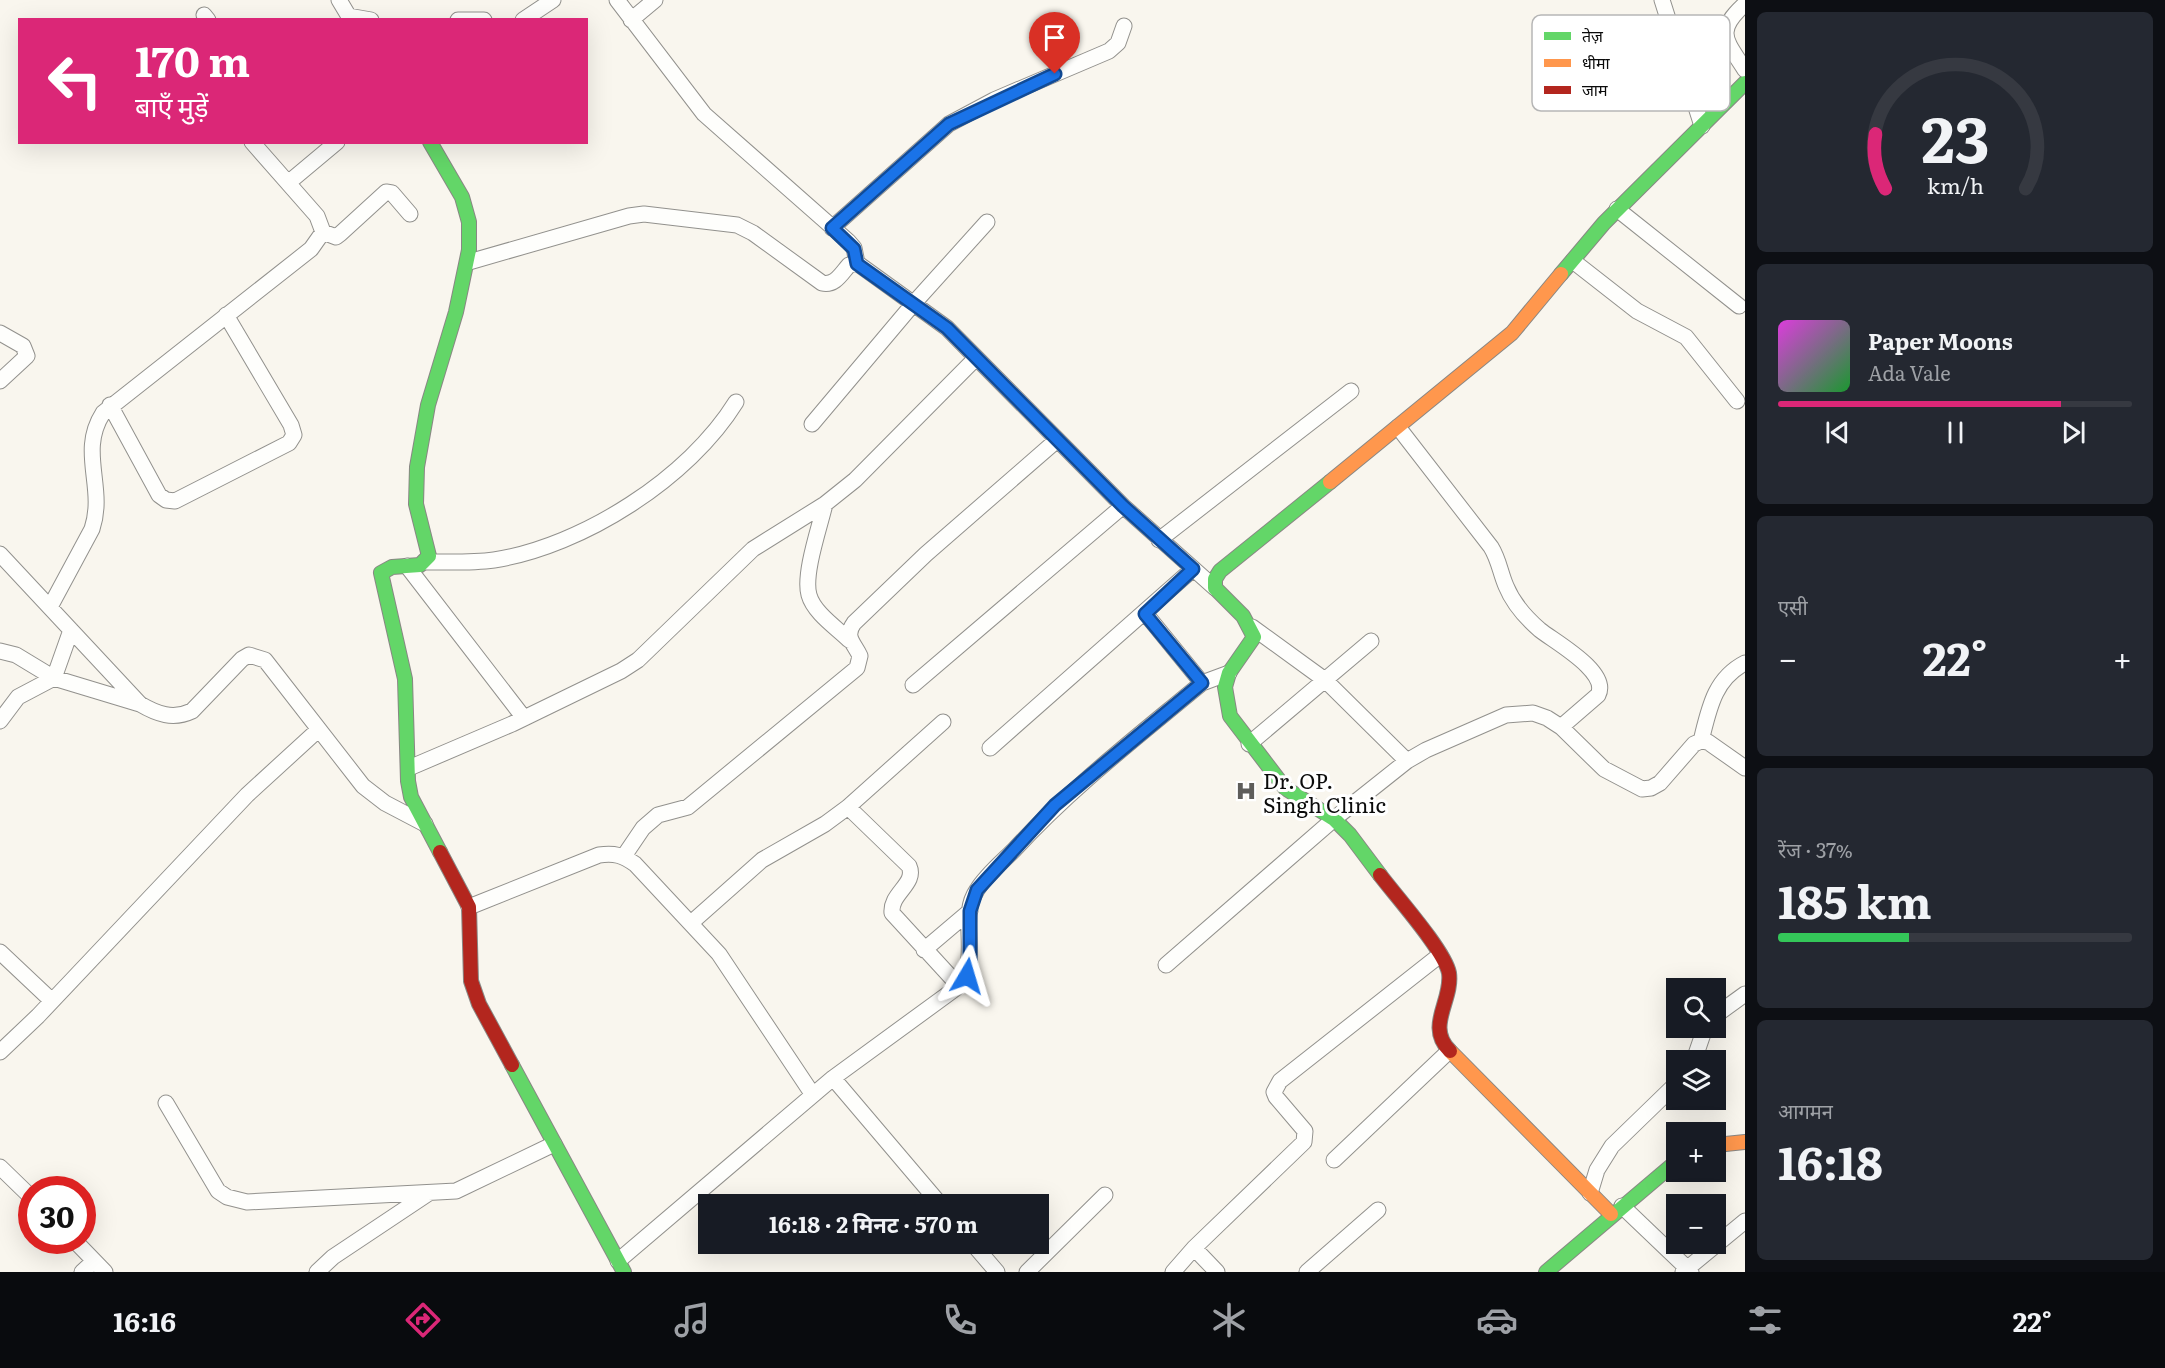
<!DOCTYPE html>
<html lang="hi">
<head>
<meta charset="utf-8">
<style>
	:root { --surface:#171b24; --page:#242831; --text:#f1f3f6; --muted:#9ea1a6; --line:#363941; --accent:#db2777 }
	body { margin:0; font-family:Literata,"Noto Sans Devanagari",serif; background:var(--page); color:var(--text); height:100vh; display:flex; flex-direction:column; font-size:22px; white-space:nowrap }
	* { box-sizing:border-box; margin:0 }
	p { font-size:20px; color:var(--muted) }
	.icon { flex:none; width:33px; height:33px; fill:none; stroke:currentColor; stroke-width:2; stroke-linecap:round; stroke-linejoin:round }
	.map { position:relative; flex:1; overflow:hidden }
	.details { display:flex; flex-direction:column; gap:12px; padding:12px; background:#0d0f14; width:420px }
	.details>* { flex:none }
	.hud { position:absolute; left:18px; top:18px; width:570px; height:126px; border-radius:0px; box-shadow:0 6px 24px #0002; background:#db2777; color:#fff; overflow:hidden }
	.controls { position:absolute; left:1666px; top:978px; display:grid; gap:12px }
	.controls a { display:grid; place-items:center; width:60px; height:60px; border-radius:0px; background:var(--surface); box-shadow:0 6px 24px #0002; font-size:30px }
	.speed { position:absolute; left:18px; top:1176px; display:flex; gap:12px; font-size:30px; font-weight:700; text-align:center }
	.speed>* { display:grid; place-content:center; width:78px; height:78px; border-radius:50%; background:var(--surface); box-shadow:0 6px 24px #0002; line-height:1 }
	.speed .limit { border:9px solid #d22; background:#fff; color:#111 }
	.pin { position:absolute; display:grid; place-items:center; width:51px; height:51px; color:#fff; margin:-62px -26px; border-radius:50% 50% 50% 0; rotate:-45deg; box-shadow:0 0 6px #0007 }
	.pin .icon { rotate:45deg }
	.me { position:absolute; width:66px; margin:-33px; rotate:7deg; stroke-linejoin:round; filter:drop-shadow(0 0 4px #0008) }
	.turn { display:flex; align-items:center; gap:21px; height:126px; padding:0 18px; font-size:27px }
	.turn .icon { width:78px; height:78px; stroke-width:2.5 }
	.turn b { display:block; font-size:42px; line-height:51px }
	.big { font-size:45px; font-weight:700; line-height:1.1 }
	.details .card { flex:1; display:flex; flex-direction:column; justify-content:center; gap:9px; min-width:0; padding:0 21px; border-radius:9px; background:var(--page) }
	.details .dial { align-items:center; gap:0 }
	.dial svg { height:156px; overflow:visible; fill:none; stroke:var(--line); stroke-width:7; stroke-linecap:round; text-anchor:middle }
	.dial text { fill:var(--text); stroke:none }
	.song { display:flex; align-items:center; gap:18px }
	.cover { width:72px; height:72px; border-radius:9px; background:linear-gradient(135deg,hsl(300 70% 55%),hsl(130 70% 35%)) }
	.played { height:6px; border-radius:3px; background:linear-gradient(90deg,var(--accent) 80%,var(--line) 80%) }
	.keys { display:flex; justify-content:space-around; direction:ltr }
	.heat { display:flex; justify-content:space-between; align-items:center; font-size:33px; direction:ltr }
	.charge { height:9px; border-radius:4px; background:linear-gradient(90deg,#34c759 37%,var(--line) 0) }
	.trip { position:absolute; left:698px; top:1194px; width:351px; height:60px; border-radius:0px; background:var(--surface); box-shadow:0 6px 24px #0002; font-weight:700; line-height:60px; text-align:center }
	.tabs { display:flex; height:96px; justify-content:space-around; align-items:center; background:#090b0e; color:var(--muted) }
	.tabs .icon { width:42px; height:42px }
	.tabs .on { color:var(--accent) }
	.tabs b { font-size:27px; color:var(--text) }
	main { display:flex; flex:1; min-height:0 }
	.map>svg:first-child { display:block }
</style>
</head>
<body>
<main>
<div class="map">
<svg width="1745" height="1272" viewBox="0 0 1745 1272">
	<rect width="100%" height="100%" fill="#f9f6ee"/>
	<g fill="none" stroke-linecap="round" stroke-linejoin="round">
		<g stroke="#92918d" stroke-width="17">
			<path id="street" d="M 339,0 L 351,20
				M 617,0 L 704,114 L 848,241 L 854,248 L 857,263
				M 1662,0 L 1702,126
				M 1745,4 C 1714,32 1726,40 1745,70
				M 204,15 L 208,20
				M 348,16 L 371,20
				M 458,20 L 484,20
				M 523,20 L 553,0
				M 631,20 L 655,0
				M 288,183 L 337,142
				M 1617,209 L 1739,306
				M 832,228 L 949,124 L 994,100 L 1109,51 L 1118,43 L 1124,26
				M 323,232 L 336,237 L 340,234 L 386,192 L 392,193 L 410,214
				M 1573,261 L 1637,311 L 1686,337 L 1737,401
				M 469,262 L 629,216 L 644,214 L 737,225 L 753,233 L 822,283 C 835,286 841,274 849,265 L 857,263 L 947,328 L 1123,506 L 1215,588
				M 0,333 L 23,346 L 27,356 L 0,381
				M 110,405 L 159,495 L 166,500 L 175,501 L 289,443 L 294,435 L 291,425 L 226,315
				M 812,424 L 914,303 L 987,222
				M 1398,427 L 1491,547 C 1499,560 1500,572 1506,586 C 1513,603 1526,618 1540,630 C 1555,642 1610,672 1598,695 L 1561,727
				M 825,504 C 820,526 803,574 809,595 C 814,613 837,628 849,640
				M 1159,540 L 1351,391
				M 0,554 L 140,704 C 157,714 173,720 192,711 L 242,659 L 249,655 L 265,660 L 363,786 L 385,803 L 425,824
				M 426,562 C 449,562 472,563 494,560 C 583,546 689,478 736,402
				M 407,566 L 524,718
				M 50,607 L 92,529 C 106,487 78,452 103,413 L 311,249 L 323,232 L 317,216 L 252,142
				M 1145,613 L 1202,683
				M 1252,627 L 1325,680 L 1407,761
				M 0,651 L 16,655 L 54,678 L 140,704
				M 913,685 L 1123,506
				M 0,721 L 18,697 L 54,678 L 71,630
				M 1701,741 C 1709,709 1714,679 1745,663
				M 1249,744 L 1371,641
				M 990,748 L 1193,569
				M 409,768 L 512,724 L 621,671 L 638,660 L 753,549 L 825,504 L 855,480 L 976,358
				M 848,807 L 909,866 C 917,884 890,893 892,913 L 959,986
				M 624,856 L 643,828 L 658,815 L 688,807 L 857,668 L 860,656 C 854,643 844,637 854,623 L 926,554 L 1057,440
				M 469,907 L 599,855 C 615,853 622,855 635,864 L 719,954 L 813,1095
				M 691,923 L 762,860 L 825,824 L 848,807 L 943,722
				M 924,950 L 970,911
				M 0,952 L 52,1001
				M 1166,965 L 1334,819 L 1407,761 L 1426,750 L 1506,715 L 1533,713 L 1547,718 L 1561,727 L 1604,769 L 1642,789 L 1651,788 L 1660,783 L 1694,744 L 1701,741 L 1708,742 L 1745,768
				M 1716,1015 L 1745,994
				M 0,1052 L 38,1016 L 247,795 L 318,730
				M 1694,1060 L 1705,1028
				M 833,1078 L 940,1204
				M 166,1103 L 218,1191 L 227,1197 L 247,1202 L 456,1191 L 554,1144
				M 1334,1160 L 1448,1052
				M 0,1167 L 32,1198
				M 1590,1193 L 1597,1170 L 1612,1146 L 1677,1083
				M 1622,1206 L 1691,1272
				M 74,1240 L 105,1272
				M 973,1244 L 997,1272
				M 1194,1248 L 1217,1272
				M 618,1261 L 833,1078 L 959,986 C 981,956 958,917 977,890 C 986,875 1002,862 1014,850 C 1071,788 1137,737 1202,683 L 1229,673
				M 82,1272 L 94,1261
				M 317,1272 L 333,1257 L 429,1193
				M 1027,1272 L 1105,1195
				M 1173,1272 L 1194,1248 L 1304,1142 L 1305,1131 L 1276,1097 L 1274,1092 L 1280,1081 L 1440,955
				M 1307,1272 L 1378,1210
				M 1683,1272 L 1745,1221"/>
		</g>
		<g stroke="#898784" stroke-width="16">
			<path id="fast" d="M 430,142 L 462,197 L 469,222 L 469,250 L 456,312 L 428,405 L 417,467 L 416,504 L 429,556 L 420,565 L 392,567 L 381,573 L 405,679 L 408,781 L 411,797 L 440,852
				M 1561,274 L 1604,223 L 1745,83
				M 1330,482 L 1220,571 L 1215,579 L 1215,588 L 1243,616 L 1254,637 L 1229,673 L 1225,687 L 1230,716 L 1285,788 L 1334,819 L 1350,835 L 1380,875
				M 512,1065 L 624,1272
				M 1546,1272 L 1677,1161"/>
		</g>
		<g stroke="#898784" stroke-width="16">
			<path id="slow" d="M 1330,482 L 1512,333 L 1561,274
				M 1450,1051 L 1611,1214
				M 1716,1145 L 1745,1142"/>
		</g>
		<g stroke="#898784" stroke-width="16">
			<path id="jam" d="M 440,852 L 469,907 L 471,981 L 479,1004 L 512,1065
				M 1380,875 C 1395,895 1445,951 1449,973 C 1453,1001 1425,1026 1450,1051"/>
		</g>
		<use href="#street" stroke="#fefefc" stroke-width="15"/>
		<use href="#fast" stroke="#63d668" stroke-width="14"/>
		<use href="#slow" stroke="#ff974d" stroke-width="14"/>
		<use href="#jam" stroke="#b3261e" stroke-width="14"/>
	</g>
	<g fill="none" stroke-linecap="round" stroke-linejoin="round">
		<g stroke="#114b97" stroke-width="15">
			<path id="route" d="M 967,976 L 970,962 L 970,911 L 977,890 L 1055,805 L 1202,683 L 1145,614 L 1193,569 L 1123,506 L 947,328 L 857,264 L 854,249 L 832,228 L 949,124 L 1055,74"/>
		</g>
		<use href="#route" stroke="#1a73e8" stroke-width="10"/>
	</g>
	<defs>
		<g id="hospital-bare" transform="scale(1.62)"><path d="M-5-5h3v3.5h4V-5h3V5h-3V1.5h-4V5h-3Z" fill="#5e5d5a" stroke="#fff" stroke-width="2.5" paint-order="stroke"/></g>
	</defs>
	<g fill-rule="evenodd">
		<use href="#hospital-bare" x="1246" y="791"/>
	</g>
	<g text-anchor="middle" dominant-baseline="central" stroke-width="6" stroke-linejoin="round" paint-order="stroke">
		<g font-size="21" fill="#0b0b0b" stroke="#fff" text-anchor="start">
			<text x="1263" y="779">Dr. OP.<tspan x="1263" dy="24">Singh Clinic</tspan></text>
		</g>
	</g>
	<rect x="1532" y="15" width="198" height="96" rx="9" fill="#fff" stroke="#b6b6b6" stroke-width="1.5"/>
	<rect x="1544" y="32" width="27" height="8" fill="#63d668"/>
	<rect x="1544" y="59" width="27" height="8" fill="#ff974d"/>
	<rect x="1544" y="86" width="27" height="8" fill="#b3261e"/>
	<g font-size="16" fill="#0b0b0b">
		<text x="1582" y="42">तेज़</text>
		<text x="1582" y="69">धीमा</text>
		<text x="1582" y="96">जाम</text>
	</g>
</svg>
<div class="controls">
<a><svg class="icon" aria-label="search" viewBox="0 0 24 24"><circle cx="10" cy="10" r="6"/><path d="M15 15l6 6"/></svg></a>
<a><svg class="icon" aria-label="layers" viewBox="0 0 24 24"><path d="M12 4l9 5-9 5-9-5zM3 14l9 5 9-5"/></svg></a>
<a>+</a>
<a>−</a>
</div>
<div class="speed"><div class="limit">30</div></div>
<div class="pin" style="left:1055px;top:74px;background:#d93025"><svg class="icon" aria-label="arrive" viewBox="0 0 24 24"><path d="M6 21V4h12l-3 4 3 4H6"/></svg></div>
<svg class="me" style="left:967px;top:976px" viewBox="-20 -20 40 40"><path d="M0-17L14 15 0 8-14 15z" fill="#1a73e8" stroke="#fff" stroke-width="4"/></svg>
<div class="trip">16:18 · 2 मिनट · 570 m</div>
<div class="hud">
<div class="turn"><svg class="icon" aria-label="left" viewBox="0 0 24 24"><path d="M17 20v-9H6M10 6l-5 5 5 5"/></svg><div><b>170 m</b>बाएँ मुड़ें</div></div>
</div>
</div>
<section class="details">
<div class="card dial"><svg viewBox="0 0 100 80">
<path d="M14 69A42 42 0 1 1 86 69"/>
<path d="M14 69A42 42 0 0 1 9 41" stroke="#db2777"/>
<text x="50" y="56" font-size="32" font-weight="700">23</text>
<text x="50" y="72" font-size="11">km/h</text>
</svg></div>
<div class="card">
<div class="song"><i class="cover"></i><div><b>Paper Moons</b><p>Ada Vale</p></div></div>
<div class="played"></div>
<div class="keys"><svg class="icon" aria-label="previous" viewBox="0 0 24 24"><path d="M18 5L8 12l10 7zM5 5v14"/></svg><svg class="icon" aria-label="pause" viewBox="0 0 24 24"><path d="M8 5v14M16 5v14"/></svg><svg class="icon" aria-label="next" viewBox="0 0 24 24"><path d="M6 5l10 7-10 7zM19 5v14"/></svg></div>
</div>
<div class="card"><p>एसी</p>
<div class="heat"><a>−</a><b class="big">22°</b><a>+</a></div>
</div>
<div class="card"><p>रेंज · 37%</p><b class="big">185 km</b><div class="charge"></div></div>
<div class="card"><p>आगमन</p><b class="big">16:18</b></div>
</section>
</main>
<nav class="tabs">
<b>16:16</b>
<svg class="icon on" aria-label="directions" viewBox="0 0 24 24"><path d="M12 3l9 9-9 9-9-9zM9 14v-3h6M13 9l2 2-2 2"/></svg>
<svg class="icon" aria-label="music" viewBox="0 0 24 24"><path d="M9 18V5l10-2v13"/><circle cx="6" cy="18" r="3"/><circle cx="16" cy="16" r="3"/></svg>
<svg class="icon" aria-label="phone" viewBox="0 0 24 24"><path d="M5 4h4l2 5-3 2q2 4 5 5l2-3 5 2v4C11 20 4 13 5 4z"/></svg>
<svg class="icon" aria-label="climate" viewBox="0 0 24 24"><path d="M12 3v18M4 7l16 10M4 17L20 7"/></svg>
<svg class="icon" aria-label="car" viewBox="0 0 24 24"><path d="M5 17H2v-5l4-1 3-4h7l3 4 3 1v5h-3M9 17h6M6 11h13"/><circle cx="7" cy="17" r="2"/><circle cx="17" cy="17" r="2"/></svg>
<svg class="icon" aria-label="filters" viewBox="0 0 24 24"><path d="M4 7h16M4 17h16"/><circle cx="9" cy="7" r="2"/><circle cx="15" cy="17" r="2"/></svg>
<b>22°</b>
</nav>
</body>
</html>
